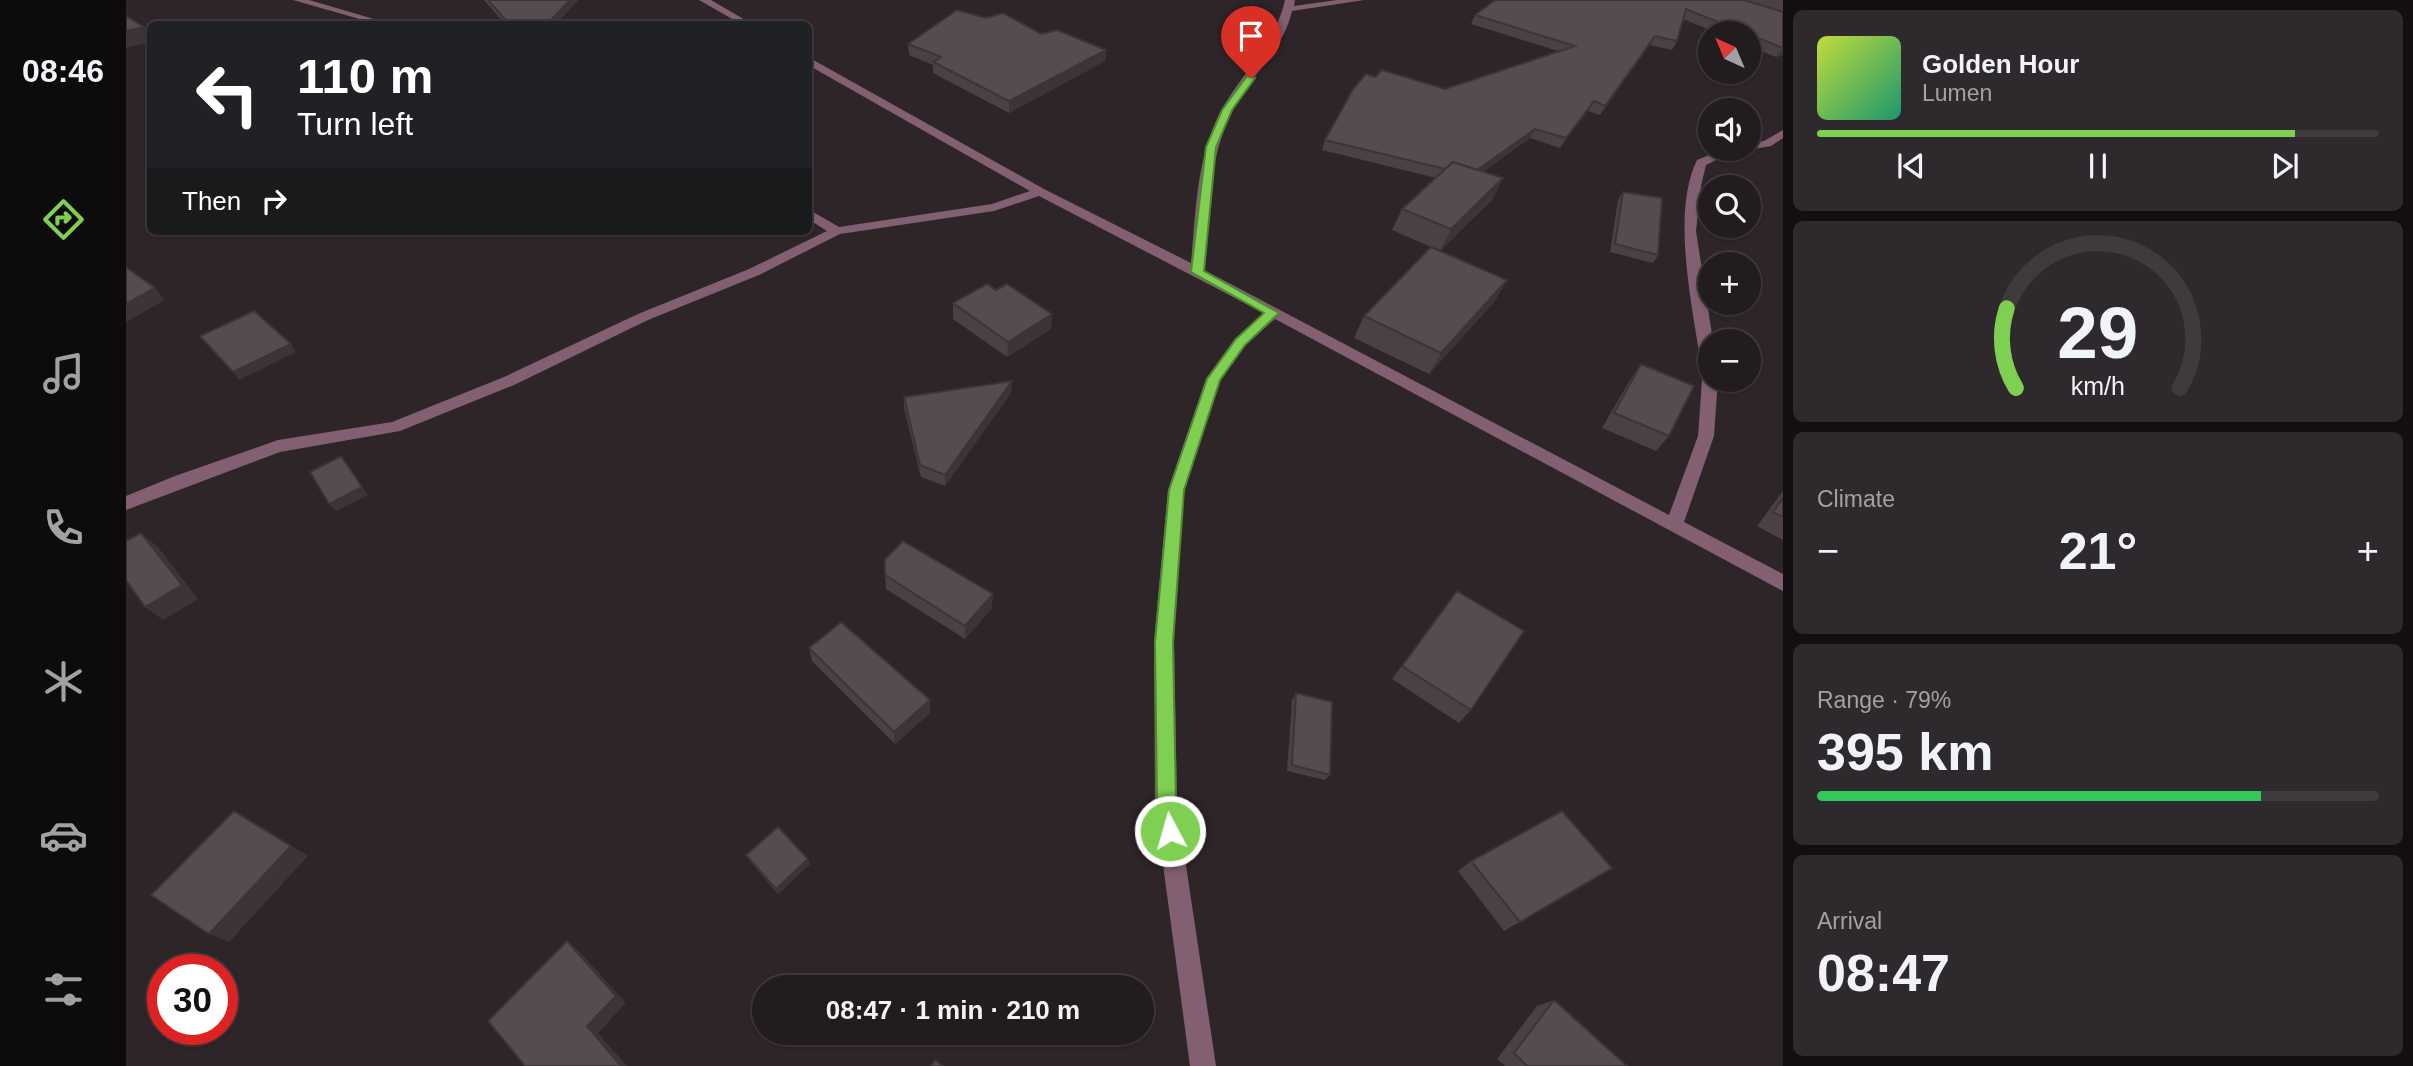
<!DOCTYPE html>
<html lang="en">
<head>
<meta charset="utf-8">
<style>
	:root { --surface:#221c1f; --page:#2e292c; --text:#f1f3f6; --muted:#a2a1a4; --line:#3f3a3d; --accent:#7fd052 }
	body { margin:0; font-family:Arial,sans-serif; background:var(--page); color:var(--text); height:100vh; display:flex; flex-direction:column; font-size:26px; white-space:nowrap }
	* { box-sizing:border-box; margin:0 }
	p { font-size:23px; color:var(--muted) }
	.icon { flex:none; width:38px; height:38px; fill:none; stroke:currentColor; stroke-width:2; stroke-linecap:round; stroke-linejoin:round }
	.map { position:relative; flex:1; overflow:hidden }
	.sheet { display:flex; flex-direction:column; gap:10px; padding:10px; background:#130f11; width:630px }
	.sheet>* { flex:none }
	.top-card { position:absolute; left:21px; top:21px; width:665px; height:214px; border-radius:10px; box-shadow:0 2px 5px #0004,0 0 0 2px var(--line); background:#202124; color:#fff; overflow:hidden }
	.needle { width:46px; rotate:316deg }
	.fabs { position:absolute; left:1572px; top:21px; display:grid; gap:14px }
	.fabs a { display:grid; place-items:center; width:63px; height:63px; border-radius:50%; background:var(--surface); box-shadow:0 2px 5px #0004,0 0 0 2px var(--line); font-size:35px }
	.speed { position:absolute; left:21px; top:954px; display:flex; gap:14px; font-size:35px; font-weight:700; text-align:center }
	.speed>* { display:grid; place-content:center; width:91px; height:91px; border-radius:50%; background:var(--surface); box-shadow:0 2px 5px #0004,0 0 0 2px var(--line); line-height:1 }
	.speed .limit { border:10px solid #d22; background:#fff; color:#111 }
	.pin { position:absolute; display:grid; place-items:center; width:60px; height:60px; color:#fff; margin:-72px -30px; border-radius:50% 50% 50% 0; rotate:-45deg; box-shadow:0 0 7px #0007 }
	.pin .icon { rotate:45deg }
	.me { position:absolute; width:77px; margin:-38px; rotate:354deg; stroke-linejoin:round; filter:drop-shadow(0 0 5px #0008) }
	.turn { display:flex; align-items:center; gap:24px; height:147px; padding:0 35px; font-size:32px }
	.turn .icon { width:91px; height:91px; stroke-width:2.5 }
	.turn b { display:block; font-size:49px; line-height:60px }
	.then { display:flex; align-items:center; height:66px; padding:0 35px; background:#0003; gap:14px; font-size:26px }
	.big { font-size:52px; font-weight:700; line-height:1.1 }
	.sheet .widget { flex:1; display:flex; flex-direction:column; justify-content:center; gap:10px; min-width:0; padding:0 24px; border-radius:10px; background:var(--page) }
	.sheet .dial { align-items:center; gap:0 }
	.dial svg { height:182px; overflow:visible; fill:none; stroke:var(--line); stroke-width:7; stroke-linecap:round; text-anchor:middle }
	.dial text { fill:var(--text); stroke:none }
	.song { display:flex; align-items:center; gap:21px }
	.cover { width:84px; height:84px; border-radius:10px; background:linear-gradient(135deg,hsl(70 70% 55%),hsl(160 70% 35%)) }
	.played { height:7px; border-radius:4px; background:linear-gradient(90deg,var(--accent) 85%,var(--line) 85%) }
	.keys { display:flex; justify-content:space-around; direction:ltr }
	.heat { display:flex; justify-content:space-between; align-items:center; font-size:38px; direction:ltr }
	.charge { height:10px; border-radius:5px; background:linear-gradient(90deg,#34c759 79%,var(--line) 0) }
	.trip { position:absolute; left:626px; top:975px; width:402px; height:70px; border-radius:35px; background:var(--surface); box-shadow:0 2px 5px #0004,0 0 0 2px var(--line); font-weight:700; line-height:70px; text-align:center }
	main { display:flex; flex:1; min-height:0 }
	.tabs { display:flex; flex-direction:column; width:126px; justify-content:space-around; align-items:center; background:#0e0b0c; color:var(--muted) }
	.tabs .icon { width:49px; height:49px }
	.tabs .on { color:var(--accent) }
	.tabs b { font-size:32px; color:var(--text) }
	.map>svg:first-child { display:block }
</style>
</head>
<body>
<main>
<nav class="tabs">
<b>08:46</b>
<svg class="icon on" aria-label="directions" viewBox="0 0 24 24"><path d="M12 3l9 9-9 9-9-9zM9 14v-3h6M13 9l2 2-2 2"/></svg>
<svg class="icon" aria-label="music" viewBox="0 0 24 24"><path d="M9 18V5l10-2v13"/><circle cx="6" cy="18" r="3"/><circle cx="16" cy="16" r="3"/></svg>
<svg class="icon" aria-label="phone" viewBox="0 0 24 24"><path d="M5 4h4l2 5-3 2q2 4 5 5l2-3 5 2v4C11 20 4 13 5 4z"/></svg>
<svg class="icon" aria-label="climate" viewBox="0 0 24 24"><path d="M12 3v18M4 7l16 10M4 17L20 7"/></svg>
<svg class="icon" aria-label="car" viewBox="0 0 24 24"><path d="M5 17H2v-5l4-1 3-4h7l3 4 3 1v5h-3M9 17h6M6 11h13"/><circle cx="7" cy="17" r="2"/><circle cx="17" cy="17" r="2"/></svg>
<svg class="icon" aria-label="filters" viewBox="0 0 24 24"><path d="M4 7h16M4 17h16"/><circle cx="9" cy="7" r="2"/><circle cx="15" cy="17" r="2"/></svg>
</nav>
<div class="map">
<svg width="1657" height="1066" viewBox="0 0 1657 1066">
	<rect width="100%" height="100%" fill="#2e2529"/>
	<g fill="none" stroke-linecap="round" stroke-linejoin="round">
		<path fill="#825f71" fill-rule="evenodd" d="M 167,0 L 183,0 L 265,24 L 251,24 Z
			M 573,0 L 585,0 L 626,24 L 615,24 Z
			M 1159,0 L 1169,0 L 1168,6 L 1211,0 L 1238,0 L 1166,11 C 1157,51 1123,77 1106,112 C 1081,161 1083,217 1078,270 L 1543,515 L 1572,436 L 1576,380 L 1582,375 L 1576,371 C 1568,312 1544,215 1571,160 L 1597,149 L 1612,149 L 1580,165 L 1575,186 L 1570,231 L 1587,341 L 1584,341 L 1584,380 L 1592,380 L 1588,436 L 1558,522 L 1657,574 L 1657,591 L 1149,319 L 1119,345 L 1095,380 L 1058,490 L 1048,642 L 1051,805 L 1090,1066 L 1064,1066 L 1029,805 L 1028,642 L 1042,490 L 1080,379 L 1109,339 L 1138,313 L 913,196 L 868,211 L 714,234 L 633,275 L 522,320 L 388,385 L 274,431 L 154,452 L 0,510 L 0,496 L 49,476 L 152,440 L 266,422 L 378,377 L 512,314 L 623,269 L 701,231 L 682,219 L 682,209 L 713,227 L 866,204 L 904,191 L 682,65 L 682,57 L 918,189 L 1065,263 C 1070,212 1070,158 1095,111 C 1116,72 1149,45 1159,0 Z
			M 1657,130 L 1657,138 L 1645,146 L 1622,150 L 1619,149 L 1622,149 L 1622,142 L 1638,141 Z"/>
	</g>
	<path fill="#4a4045" d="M 358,0 L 452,0 L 430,24 L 379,24 Z
		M 1369,0 L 1657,0 L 1657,11 L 1631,4 L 1657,12 L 1657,55 L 1650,57 L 1622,46 L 1622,33 L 1591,33 L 1557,19 L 1551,41 L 1546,50 L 1524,45 L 1474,115 L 1462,111 L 1434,148 L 1404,138 L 1357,172 L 1377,178 L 1366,200 L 1314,251 L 1266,230 L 1276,209 L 1310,178 L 1196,150 L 1199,140 L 1249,77 L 1319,89 L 1432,51 L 1345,24 L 1349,15 Z
		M 915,34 L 980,50 L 979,61 L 883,113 L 807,73 L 807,65 L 783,55 L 782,44 Z
		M 1497,192 L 1532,255 L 1527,263 L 1484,252 L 1492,200 Z
		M 1381,280 L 1368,302 L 1303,374 L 1228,338 L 1238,316 Z
		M 870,290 L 926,314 L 925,329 L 881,357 L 827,319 L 827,303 Z
		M 1515,364 L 1543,436 L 1530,451 L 1476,428 L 1504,380 Z
		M 886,381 L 885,393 L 819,486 L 795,477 L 778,408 L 778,397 Z
		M 1657,491 L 1657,540 L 1631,526 Z
		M 759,575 L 866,608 L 839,639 L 760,589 Z
		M 1331,591 L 1345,710 L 1333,723 L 1266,679 Z
		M 683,648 L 804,700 L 804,713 L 769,744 L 686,661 Z
		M 1170,693 L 1204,775 L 1199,780 L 1161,771 L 1166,700 Z
		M 620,855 L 684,864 L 652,894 L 623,860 Z
		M 1345,861 L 1486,868 L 1378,931 L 1332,871 Z
		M 1428,1000 L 1501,1066 L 1379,1066 L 1371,1059 L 1411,1006 Z"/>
	<path fill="#3c3438" d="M 444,0 L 452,0 L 430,24 L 424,24 L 423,22 Z
		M 18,27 L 24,37 L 24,42 L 0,48 L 0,31 Z
		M 1529,36 L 1524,45 L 1474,115 L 1479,106 Z
		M 1657,48 L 1657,55 L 1650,57 Z
		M 980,50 L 979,61 L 883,113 L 883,101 Z
		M 1468,101 L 1462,111 L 1434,148 L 1440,138 Z
		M 1409,129 L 1404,138 L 1339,185 L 1344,175 Z
		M 1377,178 L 1366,200 L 1314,251 L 1325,229 Z
		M 1381,280 L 1368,302 L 1303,374 L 1315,353 Z
		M 29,288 L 39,300 L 0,322 L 0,304 Z
		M 926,314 L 925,329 L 881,357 L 882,342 Z
		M 165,344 L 170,352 L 113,380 L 107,372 Z
		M 886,381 L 885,393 L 819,486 L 819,475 Z
		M 215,456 L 242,495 L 210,511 L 203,504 Z
		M 15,533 L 32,547 L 72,599 L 37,620 L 19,607 Z
		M 867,594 L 866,608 L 839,639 L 839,626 Z
		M 804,700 L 804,713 L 769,744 L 768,732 Z
		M 108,811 L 182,856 L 103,942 L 83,934 Z
		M 682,859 L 684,864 L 652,894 L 650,889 Z
		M 441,941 L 452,950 L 500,1003 L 472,1033 L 501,1066 L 495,1066 L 461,1026 Z"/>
	<path fill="#564b50" stroke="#3c3438" stroke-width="2" d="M 362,0 L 444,0 L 423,22 L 419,21 L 413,24 L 383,24 Z
		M 1369,0 L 1618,0 L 1657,12 L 1657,48 L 1560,9 L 1551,41 L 1529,36 L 1479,106 L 1468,101 L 1440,138 L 1409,129 L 1351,170 L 1327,162 L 1319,169 L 1199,140 L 1227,89 L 1240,74 L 1249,77 L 1256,70 L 1319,89 L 1449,46 L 1349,15 Z
		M 831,10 L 860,18 L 877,13 L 915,34 L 931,30 L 980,50 L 883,101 L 807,62 L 815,57 L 782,44 Z
		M 0,16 L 18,27 L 0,31 Z
		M 1327,162 L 1377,178 L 1325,229 L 1276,209 Z
		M 1497,192 L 1536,198 L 1532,255 L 1489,244 Z
		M 1305,247 L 1381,280 L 1315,353 L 1238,316 Z
		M 0,267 L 29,288 L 0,304 Z
		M 861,284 L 870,290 L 881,284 L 926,314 L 882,342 L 827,303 Z
		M 128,311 L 165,344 L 107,372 L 74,336 Z
		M 1515,364 L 1568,386 L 1543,436 L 1488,413 Z
		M 886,381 L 819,475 L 794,465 L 778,397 Z
		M 215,456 L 236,487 L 203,504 L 184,472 Z
		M 1657,498 L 1657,517 L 1647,512 Z
		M 15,533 L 56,585 L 19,607 L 0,580 L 0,541 Z
		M 777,541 L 867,594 L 839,626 L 759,575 L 759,559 Z
		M 1331,591 L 1398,631 L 1345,710 L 1276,666 Z
		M 715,622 L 804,700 L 768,732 L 683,648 Z
		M 1170,693 L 1206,702 L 1204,775 L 1166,765 Z
		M 108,811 L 165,846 L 83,934 L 25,895 Z
		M 1436,811 L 1486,868 L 1394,922 L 1345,861 Z
		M 652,827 L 682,859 L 650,889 L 620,855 Z
		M 441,941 L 490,996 L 461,1026 L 495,1066 L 399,1066 L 362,1021 Z
		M 1428,1000 L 1501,1066 L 1401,1066 L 1388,1053 Z
		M 809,1060 L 817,1066 L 805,1066 Z"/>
	<path fill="#7fd052" stroke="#538735" stroke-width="2" d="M 1121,76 L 1129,78 L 1106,110 L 1090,147 L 1078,271 L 1153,313 L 1119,345 L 1094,380 L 1058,490 L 1047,642 L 1050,805 L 1054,831 L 1051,838 L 1044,841 L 1037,838 L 1031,805 L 1029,642 L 1043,490 L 1081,379 L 1110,339 L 1138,313 L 1065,272 L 1080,147 L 1096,110 Z"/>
</svg>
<div class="fabs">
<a><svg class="needle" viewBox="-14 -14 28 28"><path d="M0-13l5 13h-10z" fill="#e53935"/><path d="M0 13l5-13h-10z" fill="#a2a1a4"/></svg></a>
<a><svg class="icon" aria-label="sound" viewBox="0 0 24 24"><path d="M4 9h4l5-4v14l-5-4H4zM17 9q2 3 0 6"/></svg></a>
<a><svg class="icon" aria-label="search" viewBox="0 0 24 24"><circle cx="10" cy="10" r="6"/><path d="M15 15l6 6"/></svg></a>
<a>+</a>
<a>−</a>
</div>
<div class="speed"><div class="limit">30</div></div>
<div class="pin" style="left:1125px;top:78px;background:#d93025"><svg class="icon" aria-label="arrive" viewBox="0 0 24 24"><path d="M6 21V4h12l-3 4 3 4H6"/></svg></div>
<svg class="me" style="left:1044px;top:831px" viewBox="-20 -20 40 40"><circle r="17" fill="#7fd052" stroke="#fff" stroke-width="3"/><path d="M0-11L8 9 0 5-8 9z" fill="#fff"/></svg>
<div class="trip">08:47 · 1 min · 210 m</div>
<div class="top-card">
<div class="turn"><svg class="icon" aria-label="left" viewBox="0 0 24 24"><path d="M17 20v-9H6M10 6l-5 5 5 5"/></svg><div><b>110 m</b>Turn left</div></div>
<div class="then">Then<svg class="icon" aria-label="right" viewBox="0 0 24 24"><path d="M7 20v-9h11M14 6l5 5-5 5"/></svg></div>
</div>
</div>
<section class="sheet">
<div class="widget">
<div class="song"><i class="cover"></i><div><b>Golden Hour</b><p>Lumen</p></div></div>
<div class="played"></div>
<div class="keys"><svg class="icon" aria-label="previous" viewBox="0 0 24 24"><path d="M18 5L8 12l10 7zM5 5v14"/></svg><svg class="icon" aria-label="pause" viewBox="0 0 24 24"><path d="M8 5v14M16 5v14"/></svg><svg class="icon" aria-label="next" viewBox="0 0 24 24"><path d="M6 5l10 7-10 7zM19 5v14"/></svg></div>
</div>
<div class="widget dial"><svg viewBox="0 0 100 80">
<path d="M14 69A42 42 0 1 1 86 69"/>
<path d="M14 69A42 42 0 0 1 10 34" stroke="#7fd052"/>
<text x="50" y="56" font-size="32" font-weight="700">29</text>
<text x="50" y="72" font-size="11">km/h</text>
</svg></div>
<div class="widget"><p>Climate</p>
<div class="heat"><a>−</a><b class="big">21°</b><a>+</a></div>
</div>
<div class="widget"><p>Range · 79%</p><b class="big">395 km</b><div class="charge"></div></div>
<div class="widget"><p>Arrival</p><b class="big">08:47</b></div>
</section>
</main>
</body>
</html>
